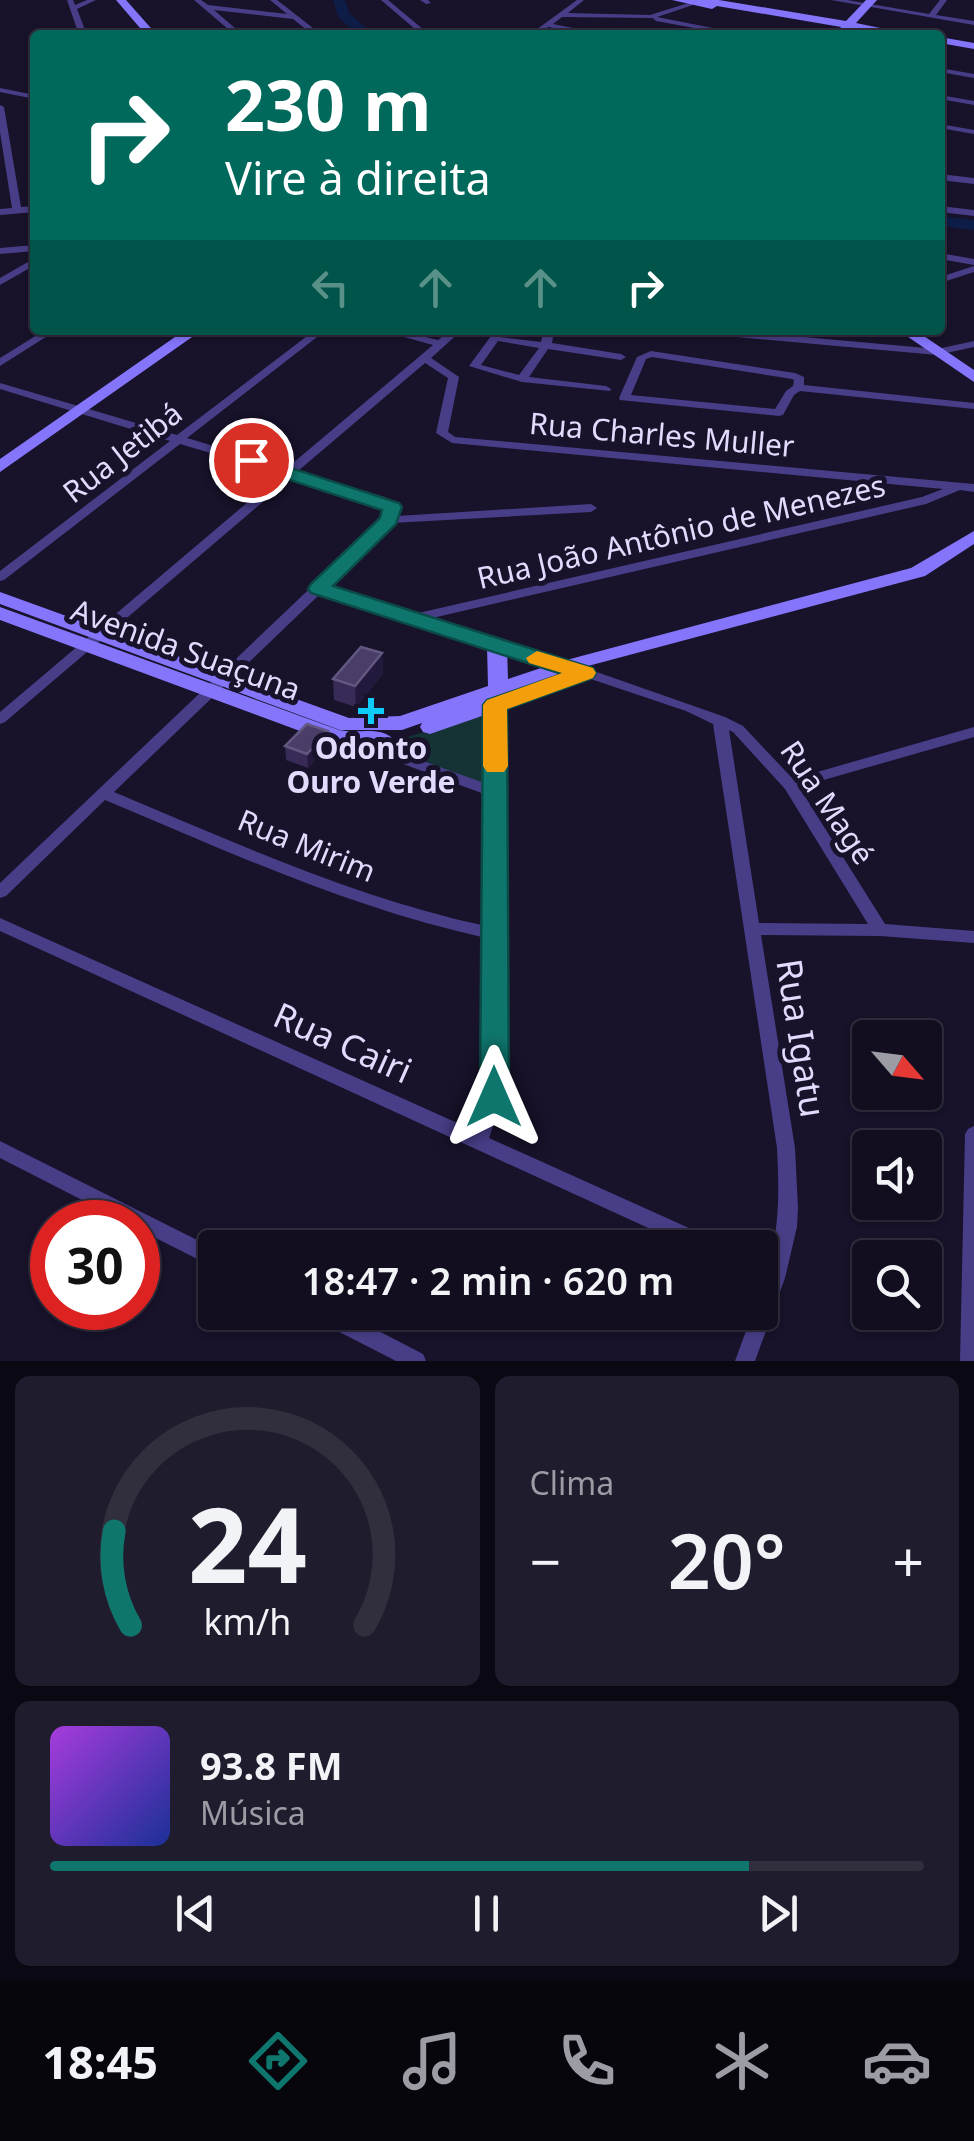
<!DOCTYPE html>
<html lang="pt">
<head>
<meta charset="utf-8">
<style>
	:root { --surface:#120e20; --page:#1f1c2d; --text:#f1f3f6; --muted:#9c9ca5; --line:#312e3e; --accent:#0f766e }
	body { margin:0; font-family:"Noto Sans",sans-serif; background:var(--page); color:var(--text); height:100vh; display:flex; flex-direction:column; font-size:38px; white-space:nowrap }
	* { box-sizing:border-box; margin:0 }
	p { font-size:32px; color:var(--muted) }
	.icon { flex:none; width:55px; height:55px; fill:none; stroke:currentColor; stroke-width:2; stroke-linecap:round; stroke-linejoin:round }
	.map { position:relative; height:1361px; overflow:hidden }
	.drawer { display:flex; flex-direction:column; gap:15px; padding:15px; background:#0a0812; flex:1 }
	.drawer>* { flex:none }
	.banner { position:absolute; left:30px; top:30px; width:915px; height:305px; border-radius:10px; box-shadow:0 2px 8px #0004,0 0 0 2px var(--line); background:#00695c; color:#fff; overflow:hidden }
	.needle { width:65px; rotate:118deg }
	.buttons { position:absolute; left:852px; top:1020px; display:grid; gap:20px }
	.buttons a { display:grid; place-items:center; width:90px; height:90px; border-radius:10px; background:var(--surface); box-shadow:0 2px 8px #0004,0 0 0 2px var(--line); font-size:50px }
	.speed { position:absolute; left:30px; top:1200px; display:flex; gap:20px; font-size:50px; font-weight:700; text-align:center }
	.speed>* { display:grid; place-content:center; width:130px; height:130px; border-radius:50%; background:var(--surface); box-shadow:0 2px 8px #0004,0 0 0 2px var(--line); line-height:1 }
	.speed .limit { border:15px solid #d22; background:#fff; color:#111 }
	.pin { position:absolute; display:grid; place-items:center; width:85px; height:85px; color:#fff; margin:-42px; border:5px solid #fff; border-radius:50%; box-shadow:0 2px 10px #0007 }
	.me { position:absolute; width:110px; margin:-55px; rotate:0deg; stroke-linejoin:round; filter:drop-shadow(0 0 8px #0008) }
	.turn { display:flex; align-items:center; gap:35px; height:210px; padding:0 30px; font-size:45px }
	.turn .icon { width:130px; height:130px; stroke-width:2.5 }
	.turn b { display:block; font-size:70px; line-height:85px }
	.lanes { display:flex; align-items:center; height:95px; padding:0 30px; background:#0003; justify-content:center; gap:50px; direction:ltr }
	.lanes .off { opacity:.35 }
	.big { font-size:75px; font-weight:600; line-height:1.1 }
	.drawer .card { flex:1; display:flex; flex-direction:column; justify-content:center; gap:15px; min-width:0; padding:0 35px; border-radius:15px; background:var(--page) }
	.drawer .dial { align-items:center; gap:0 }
	.dial svg { height:260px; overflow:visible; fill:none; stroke:var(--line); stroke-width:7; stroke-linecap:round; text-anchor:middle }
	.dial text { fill:var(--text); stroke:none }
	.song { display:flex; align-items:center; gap:30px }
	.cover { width:120px; height:120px; border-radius:15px; background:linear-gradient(135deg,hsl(280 70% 55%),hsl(230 70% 35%)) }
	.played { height:10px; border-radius:5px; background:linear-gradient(90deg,var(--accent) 80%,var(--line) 80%) }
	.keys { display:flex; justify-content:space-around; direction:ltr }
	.heat { display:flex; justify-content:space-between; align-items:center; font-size:55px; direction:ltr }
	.drawer .tiles { flex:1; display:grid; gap:15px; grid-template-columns:1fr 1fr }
	.card:last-child { grid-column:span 2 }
	.trip { position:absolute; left:198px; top:1230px; width:580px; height:100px; border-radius:10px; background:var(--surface); box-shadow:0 2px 8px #0004,0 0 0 2px var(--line); font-weight:600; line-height:100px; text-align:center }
	.menu { display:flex; height:160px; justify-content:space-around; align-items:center; background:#07060d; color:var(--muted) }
	.menu .icon { width:70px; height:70px }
	.menu .active { color:var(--accent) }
	.menu b { font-size:45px; color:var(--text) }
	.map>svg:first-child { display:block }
</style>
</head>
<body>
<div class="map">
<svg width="974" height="1361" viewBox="0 0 974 1361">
	<rect width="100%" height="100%" fill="#18122a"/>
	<path fill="#153234" d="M 489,713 L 482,784 L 373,747 Z"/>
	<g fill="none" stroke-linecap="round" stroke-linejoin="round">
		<path fill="#0d1d48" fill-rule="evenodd" d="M 333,0 L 345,0 L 349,13 L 374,35 L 359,35 L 338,17 Z
			M 940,216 L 974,220 L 974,230 L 940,226 Z"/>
		<path fill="#473e87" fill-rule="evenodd" d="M 67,0 L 73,0 L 75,5 L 87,0 L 96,0 L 77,9 L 87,35 L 79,35 Z
			M 194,0 L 201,0 L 208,5 L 287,14 L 270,0 L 277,0 L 322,35 L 313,35 L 293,19 L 214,10 L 243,35 L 235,35 Z
			M 381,0 L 388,0 L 430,35 L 422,35 Z
			M 420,0 L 428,0 L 431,3 L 426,4 Z
			M 577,0 L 584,0 L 568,13 L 650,15 L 698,0 L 708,0 L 657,17 L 748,35 L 732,35 L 656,21 L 653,18 L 562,17 L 553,24 L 608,35 L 592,35 L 548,27 L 538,35 L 529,35 Z
			M 831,0 L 847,0 L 929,14 L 940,0 L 947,0 L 936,15 L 974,21 L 974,25 Z
			M 940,68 L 974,74 L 974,78 L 940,72 Z
			M 0,88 L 35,95 L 35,99 L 0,92 Z
			M 940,95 L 974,101 L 974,105 L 940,99 Z
			M 0,105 L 4,107 L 21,207 L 35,206 L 35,212 L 0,215 L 0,209 L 12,208 L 0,132 Z
			M 940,124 L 974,130 L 974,134 L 940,128 Z
			M 940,174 L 974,178 L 974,184 L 940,180 Z
			M 940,206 L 974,210 L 974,216 L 940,212 Z
			M 35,245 L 35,251 L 0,254 L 0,248 Z
			M 940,253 L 974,259 L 974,265 L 940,259 Z
			M 35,258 L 35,265 L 0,285 L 0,278 Z
			M 974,266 L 974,272 L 940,283 L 940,277 Z
			M 45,330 L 57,330 L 0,366 L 0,358 Z
			M 315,330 L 326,330 L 187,438 L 287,468 L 433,345 L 379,330 L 396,330 L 438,340 L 451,330 L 462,330 L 431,358 L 459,377 L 448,432 L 455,437 L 974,484 L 974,492 L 960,490 L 926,504 L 428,619 L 571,663 L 725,717 L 743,726 L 793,779 L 974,727 L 974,737 L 799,787 L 885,924 L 974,931 L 974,943 L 880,936 L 761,935 L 795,1148 L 798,1208 L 797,1227 L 785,1278 L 755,1361 L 735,1361 L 753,1312 L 760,1312 L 760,1293 L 764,1280 L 760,1278 L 760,1260 L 769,1264 C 780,1222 779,1190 777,1148 L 713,724 L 686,711 L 561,669 L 320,594 L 114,792 C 236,843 356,898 486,926 L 487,795 L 349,744 L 347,741 L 349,738 L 359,738 L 487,784 L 488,705 L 490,702 L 500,702 L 502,705 L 503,1097 L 489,1138 L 720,1242 L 722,1248 L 692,1248 L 0,931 L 0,918 L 473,1130 L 485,1097 L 486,938 C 353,909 231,853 105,800 L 6,896 L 0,898 L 0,883 L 384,518 L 387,512 L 377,503 L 292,477 L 5,722 L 0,724 L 0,712 L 281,474 L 180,444 L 4,580 L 0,581 L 0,571 L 170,441 L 0,389 L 0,383 L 177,435 ZM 425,363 L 448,378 L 436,433 L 452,443 L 943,489 L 922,497 L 414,614 L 326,587 L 392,523 L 591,512 L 597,508 L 591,504 L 397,516 L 399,511 L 385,497 L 298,471 ZM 729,730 L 733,732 L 785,789 L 868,924 L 759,923 Z
			M 544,330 L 554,330 L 552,343 L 621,354 L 626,357 L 621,360 L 548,349 L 529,377 L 606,386 L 611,389 L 610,391 L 522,382 L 469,366 L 491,336 L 541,342 ZM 498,341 L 539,348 L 519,375 L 481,365 Z
			M 688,330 L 727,330 L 937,349 L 974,341 L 974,347 L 937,355 L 693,333 Z
			M 651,351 L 795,373 L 804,377 L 804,385 L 974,403 L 974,409 L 800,391 L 794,395 L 783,415 L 779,416 L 620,400 L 619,398 L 637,357 ZM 652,357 L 792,379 L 794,380 L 793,386 L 786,391 L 775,409 L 631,395 L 646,359 Z
			M 974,1126 L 974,1361 L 960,1361 L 965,1134 L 968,1129 Z
			M 0,1141 L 215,1249 L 215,1268 L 138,1229 L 138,1222 L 125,1222 L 0,1158 Z
			M 311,1312 L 342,1312 L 423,1354 L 426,1361 L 396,1361 L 314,1319 Z"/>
		<path fill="#8475fb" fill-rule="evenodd" d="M 116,0 L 126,0 L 157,35 L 146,35 Z
			M 672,0 L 719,0 L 846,21 L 866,0 L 877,0 L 856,23 L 914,35 L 890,35 L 851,28 L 844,33 L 839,30 L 841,27 L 717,6 L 712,9 Z
			M 940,37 L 974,43 L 974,49 L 940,43 Z
			M 185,330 L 202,330 L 0,472 L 0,459 Z
			M 898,330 L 915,330 L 974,370 L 974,382 Z
			M 974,531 L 974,544 L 925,576 L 573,670 L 505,694 L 558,677 L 568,683 L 565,687 L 430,734 L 423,732 L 420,727 L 422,723 L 402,730 L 340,730 L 0,604 L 0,592 L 349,718 L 400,716 L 488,686 L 487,647 L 490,643 L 497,641 L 507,647 L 508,679 L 559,662 L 911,568 Z
			M 0,607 L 339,730 C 356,734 380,726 392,738 C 377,753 346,746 327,741 L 0,620 Z"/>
	</g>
	<path fill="#382b57" d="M 382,653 L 383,674 L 356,707 L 334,700 L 333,679 Z
		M 329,745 L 308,768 L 286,760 L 285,746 Z"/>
	<path fill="#23193d" d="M 382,653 L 383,674 L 356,707 L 355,686 Z
		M 328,731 L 329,745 L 308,768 L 307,754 Z"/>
	<path fill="#4a3e69" stroke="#625780" stroke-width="2.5" d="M 361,647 L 382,653 L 355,686 L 333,679 Z
		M 307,724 L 328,731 L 307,754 L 285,746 Z"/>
	<path fill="#0f766e" stroke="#0a4d48" stroke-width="2.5" d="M 251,455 L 399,503 L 402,507 L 396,524 L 333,586 L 593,668 L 596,673 L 593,678 L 507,709 L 509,1097 L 505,1106 L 494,1109 L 484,1106 L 480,1097 L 483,705 L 487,700 L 562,674 L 311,593 L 308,589 L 311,584 L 380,518 L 382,510 L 244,465 L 241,460 Z"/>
	<path fill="#f59e0b" d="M 537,651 L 593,668 L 596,673 L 593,678 L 507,709 L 508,766 L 504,772 L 487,772 L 483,766 L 483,705 L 487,700 L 562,673 L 529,663 L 526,658 Z"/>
	<path fill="#0dccf8" stroke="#18122a" stroke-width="4" d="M366 696h10v10h10v10h-10v10h-10v-10h-10v-10h10z"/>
	<g text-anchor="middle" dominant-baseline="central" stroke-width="10" stroke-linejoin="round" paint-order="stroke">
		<g font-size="30" fill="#e2dbfe" stroke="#18122a">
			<text transform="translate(662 434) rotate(5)">Rua Charles Muller</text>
			<text transform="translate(122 452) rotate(-38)">Rua Jetibá</text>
			<text transform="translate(681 531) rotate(-13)">Rua João Antônio de Menezes</text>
			<text transform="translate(186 649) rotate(20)">Avenida Suaçuna</text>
			<text transform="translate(828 802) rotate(56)">Rua Magé</text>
			<text transform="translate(307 845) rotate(22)">Rua Mirim</text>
		</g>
		<g font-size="30" font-weight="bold" fill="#e2dbfe" stroke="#18122a">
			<text x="371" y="747">Odonto<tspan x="371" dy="34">Ouro Verde</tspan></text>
		</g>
		<g font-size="35" fill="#e2dbfe" stroke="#18122a">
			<text transform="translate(802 1038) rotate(81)">Rua Igatu</text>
			<text transform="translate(343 1042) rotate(24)">Rua Cairi</text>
		</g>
	</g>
</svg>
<div class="buttons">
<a><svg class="needle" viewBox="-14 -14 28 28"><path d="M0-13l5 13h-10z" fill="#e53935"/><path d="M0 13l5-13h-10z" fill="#9c9ca5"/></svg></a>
<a><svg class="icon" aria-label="sound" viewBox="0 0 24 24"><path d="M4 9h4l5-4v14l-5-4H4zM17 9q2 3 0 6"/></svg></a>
<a><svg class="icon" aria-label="search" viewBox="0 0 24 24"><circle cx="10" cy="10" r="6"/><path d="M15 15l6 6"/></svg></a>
</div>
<div class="speed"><div class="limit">30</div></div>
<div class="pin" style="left:251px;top:460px;background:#d93025"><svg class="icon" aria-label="arrive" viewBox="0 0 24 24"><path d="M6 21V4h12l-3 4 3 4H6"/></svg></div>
<svg class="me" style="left:494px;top:1097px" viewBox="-20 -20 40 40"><path d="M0-17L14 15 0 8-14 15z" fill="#0f766e" stroke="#fff" stroke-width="4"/></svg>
<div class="trip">18:47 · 2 min · 620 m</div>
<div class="banner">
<div class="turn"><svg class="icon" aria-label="right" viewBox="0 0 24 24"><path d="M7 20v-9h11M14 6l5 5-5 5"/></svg><div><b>230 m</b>Vire à direita</div></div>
<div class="lanes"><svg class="icon off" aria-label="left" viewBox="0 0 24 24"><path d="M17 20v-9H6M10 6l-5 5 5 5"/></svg><svg class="icon off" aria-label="ahead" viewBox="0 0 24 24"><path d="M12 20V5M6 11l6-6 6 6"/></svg><svg class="icon off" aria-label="ahead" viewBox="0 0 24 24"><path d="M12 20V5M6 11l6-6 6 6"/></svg><svg class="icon" aria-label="right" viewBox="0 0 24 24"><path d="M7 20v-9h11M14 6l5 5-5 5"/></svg></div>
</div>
</div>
<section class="drawer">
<div class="tiles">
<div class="card dial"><svg viewBox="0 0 100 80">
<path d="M14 69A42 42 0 1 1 86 69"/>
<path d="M14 69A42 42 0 0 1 9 40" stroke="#0f766e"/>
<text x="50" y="56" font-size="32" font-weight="700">24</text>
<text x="50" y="72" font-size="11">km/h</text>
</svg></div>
<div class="card"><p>Clima</p>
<div class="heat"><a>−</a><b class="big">20°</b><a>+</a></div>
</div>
<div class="card">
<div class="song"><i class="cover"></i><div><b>93.8 FM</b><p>Música</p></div></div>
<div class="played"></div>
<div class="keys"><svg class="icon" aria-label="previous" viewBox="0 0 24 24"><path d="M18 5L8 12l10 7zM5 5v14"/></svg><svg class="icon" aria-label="pause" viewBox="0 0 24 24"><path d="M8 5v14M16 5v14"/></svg><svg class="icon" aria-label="next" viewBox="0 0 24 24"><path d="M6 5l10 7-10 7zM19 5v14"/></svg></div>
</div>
</div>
</section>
<nav class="menu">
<b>18:45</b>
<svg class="icon active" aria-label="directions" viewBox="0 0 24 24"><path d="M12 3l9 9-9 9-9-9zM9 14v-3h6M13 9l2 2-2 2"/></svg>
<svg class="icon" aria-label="music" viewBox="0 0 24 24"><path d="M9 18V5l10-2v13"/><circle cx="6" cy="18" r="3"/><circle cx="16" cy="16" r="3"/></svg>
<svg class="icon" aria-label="phone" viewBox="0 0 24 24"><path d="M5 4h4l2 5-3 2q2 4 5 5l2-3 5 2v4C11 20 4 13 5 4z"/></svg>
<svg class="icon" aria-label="climate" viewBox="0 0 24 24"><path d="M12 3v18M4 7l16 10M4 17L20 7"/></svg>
<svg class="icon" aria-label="car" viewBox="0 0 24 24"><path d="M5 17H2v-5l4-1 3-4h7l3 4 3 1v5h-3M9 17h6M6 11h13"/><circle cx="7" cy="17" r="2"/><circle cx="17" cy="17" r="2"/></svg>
</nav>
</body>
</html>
